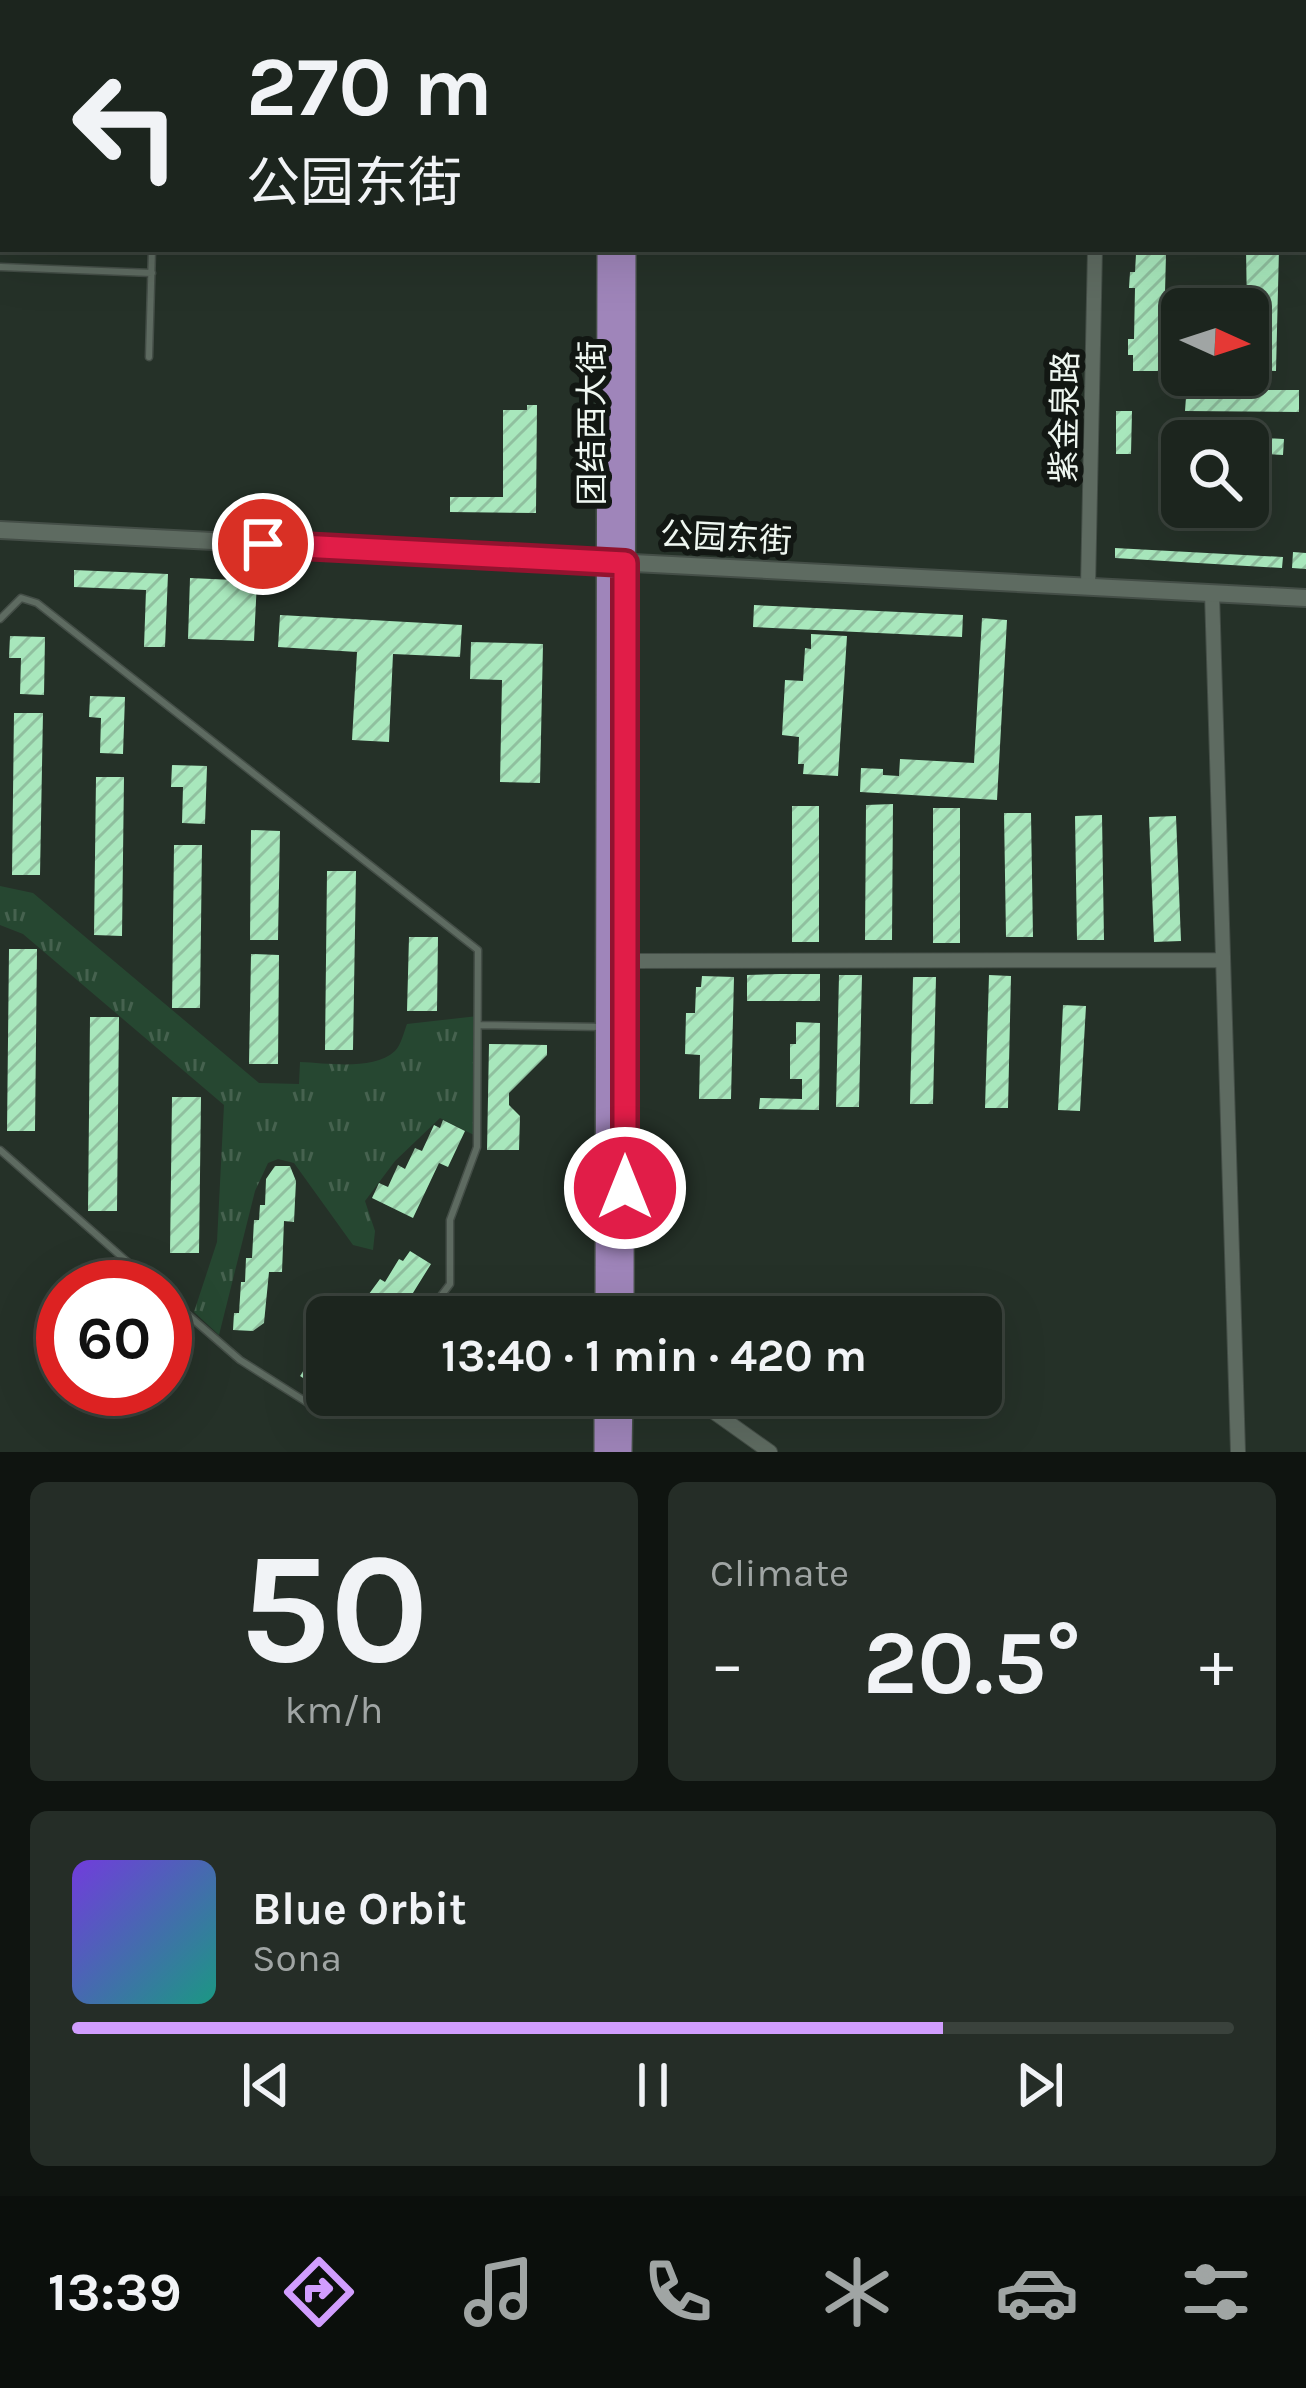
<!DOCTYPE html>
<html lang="en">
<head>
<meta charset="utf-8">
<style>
	:root { --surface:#1c251e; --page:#252d27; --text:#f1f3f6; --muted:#a0a5a4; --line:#3a423c; --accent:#d19dfe }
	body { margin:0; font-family:Karla,"Noto Sans SC",sans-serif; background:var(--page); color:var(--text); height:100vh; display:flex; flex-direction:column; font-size:45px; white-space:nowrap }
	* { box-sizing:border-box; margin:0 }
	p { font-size:39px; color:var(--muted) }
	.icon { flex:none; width:66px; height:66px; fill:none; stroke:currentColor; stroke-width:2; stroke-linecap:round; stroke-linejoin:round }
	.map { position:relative; height:1452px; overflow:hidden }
	.panel { display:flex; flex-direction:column; gap:30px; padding:30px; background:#0f1410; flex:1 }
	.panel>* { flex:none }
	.banner { position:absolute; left:0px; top:0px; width:1308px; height:252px; box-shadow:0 12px 48px #0002,0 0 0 3px var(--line); background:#1c251e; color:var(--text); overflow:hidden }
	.needle { width:78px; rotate:93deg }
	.fabs { position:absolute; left:1161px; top:288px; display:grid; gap:24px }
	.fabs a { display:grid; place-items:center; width:108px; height:108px; border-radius:18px; background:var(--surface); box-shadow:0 12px 48px #0002,0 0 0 3px var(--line); font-size:60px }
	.speed { position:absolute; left:36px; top:1260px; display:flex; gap:24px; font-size:60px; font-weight:700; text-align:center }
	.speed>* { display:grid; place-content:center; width:156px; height:156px; border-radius:50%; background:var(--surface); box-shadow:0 12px 48px #0002,0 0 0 3px var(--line); line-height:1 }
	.speed .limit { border:18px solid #d22; background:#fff; color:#111 }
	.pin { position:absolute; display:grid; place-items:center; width:102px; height:102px; color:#fff; margin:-51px; border:6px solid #fff; border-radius:50%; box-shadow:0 3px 12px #0007 }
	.me { position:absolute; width:132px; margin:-66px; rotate:0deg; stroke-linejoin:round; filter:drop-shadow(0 0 9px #0008) }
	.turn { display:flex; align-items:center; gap:42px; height:252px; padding:0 48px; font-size:54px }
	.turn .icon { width:156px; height:156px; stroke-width:2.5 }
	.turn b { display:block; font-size:84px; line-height:102px }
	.big { font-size:90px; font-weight:700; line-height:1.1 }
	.panel .tile { flex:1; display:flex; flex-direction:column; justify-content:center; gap:18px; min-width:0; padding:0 42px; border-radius:18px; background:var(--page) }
	.panel .dial { align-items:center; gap:0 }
	.dial b { font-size:156px; line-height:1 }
	.song { display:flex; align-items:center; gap:36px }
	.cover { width:144px; height:144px; border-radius:18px; background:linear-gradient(135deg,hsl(260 70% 55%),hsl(170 70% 35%)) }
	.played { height:12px; border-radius:6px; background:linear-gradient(90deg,var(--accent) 75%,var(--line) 75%) }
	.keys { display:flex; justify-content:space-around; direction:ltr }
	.heat { display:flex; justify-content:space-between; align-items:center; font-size:66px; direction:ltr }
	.panel .tiles { flex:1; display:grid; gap:30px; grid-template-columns:1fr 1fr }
	.tile:last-child { grid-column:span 2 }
	.trip { position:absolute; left:306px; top:1296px; width:696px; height:120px; border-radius:18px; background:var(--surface); box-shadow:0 12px 48px #0002,0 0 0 3px var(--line); font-weight:700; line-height:120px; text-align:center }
	.menu { display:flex; height:192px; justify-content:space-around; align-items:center; background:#0b0f0c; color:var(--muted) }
	.menu .icon { width:84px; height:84px }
	.menu .selected { color:var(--accent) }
	.menu b { font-size:54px; color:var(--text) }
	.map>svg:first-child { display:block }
</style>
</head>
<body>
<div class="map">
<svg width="1306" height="1452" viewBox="0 0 1306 1452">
	<defs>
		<pattern id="park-tufts" width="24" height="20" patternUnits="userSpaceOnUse" patternTransform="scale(3)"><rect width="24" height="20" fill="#264731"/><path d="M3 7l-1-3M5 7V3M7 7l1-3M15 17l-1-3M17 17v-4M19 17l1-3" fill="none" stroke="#46624f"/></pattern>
		<pattern id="building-hatch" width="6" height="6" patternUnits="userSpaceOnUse" patternTransform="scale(3)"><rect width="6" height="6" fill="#a8e7bc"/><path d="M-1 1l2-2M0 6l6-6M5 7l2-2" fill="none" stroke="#90c09f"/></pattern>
	</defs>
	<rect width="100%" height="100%" fill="#253128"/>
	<path fill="url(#park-tufts)" d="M 0,886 L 33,893 L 259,1083 L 299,1084 L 300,1062 C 328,1063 373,1071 395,1051 C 401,1045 404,1032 407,1024 L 478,1016 L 474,1135 L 440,1118 L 395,1161 L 365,1201 L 375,1231 L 373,1250 L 353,1245 L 294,1163 L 278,1159 L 268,1163 L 255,1191 L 219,1335 L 194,1312 L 217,1242 L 224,1105 L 23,934 L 0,925 Z"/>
	<path fill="url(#building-hatch)" d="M 1246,249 L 1279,249 L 1276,371 L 1248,370 Z
		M 1136,254 L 1166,254 L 1163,371 L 1133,371 L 1133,355 L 1128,355 L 1128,339 L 1134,339 L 1135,288 L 1129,288 L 1130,272 L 1135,272 Z
		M 1222,390 L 1299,390 L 1299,412 L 1185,411 L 1186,397 L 1222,397 Z
		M 527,405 L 537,405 L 536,513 L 450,512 L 450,497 L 503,497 L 503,410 L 527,410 Z
		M 1116,411 L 1132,411 L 1131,454 L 1116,454 Z
		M 1178,434 L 1284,439 L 1283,455 L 1248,453 L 1248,441 L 1182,441 L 1182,449 L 1177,449 Z
		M 1115,548 L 1283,557 L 1282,568 L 1115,558 Z
		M 1293,552 L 1306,553 L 1306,569 L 1292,568 Z
		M 74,570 L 168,574 L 165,647 L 144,647 L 146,590 L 74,587 Z
		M 190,578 L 257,581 L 254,641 L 188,639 Z
		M 754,605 L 963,615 L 962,637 L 753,627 Z
		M 280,615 L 462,625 L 460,657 L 393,654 L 389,742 L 352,740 L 357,652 L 278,647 Z
		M 982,618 L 1007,620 L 997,800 L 860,792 L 861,768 L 883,769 L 883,775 L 899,776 L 900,759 L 974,763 Z
		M 811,634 L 847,636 L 838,776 L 803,774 L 804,764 L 798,764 L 799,737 L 782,735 L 785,680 L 803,681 L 805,648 L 811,649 Z
		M 10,636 L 45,637 L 44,695 L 20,694 L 21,658 L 9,658 Z
		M 471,642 L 543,644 L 540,783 L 500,782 L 502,680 L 470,679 Z
		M 90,696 L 125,697 L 123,754 L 100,753 L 101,718 L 89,717 Z
		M 14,713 L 43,713 L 40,875 L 12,875 Z
		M 172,765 L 207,766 L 205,824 L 182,823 L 183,787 L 171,787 Z
		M 96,777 L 124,777 L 122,936 L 94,935 Z
		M 893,804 L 892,940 L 865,940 L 866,805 Z
		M 792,806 L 819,806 L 819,942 L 792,942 Z
		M 933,808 L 960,808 L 960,943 L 933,943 Z
		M 1004,813 L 1031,813 L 1033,937 L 1006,937 Z
		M 1102,815 L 1104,940 L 1077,940 L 1075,816 Z
		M 1176,816 L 1181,941 L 1154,942 L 1149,817 Z
		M 251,830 L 280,831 L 278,940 L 250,940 Z
		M 174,845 L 202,845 L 200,1008 L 172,1008 Z
		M 327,871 L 356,871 L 353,1050 L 325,1050 Z
		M 409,937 L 438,937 L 437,1011 L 407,1011 Z
		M 9,949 L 37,949 L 35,1131 L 7,1131 Z
		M 251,954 L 279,955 L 278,1064 L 249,1064 Z
		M 780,974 L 820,974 L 820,1001 L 747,1001 L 747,975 Z
		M 839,975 L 862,975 L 859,1107 L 836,1107 Z
		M 989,975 L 1011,976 L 1008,1108 L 985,1108 Z
		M 702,976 L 734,977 L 731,1099 L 699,1099 L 700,1055 L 685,1054 L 686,1013 L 695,1013 L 696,987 L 701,987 Z
		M 913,977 L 936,977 L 933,1104 L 910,1104 Z
		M 1063,1005 L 1086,1006 L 1080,1111 L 1058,1110 Z
		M 90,1017 L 119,1017 L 117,1211 L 88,1211 Z
		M 796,1022 L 820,1023 L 819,1110 L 759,1109 L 760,1098 L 802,1099 L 802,1079 L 790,1079 L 790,1044 L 796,1044 Z
		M 489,1044 L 547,1045 L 547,1055 L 509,1093 L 509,1105 L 520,1116 L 519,1150 L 487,1150 Z
		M 172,1097 L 201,1097 L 199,1253 L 170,1253 Z
		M 443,1120 L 465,1131 L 448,1167 L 439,1163 L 413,1218 L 372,1198 L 379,1183 L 388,1187 L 398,1165 L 405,1169 L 415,1148 L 422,1151 L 434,1125 L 440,1128 Z
		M 275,1166 L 290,1166 L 296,1181 L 294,1222 L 284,1221 L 282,1272 L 269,1272 L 264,1323 L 253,1331 L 233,1330 L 234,1313 L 239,1313 L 241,1282 L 245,1282 L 246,1258 L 252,1258 L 254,1220 L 259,1220 L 260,1205 L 265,1205 L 266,1179 Z
		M 410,1251 L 431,1264 L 398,1317 L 352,1317 L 380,1279 L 385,1282 L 399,1259 L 403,1261 Z
		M 327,1333 L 327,1386 L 317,1387 L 300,1376 Z"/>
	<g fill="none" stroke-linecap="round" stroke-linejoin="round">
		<g stroke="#444e47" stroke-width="9">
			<path id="service" d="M 1,267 L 152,273
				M 149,357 L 152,249
				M 0,619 L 21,598 L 37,603 L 478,950 L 477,1147 L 450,1220 L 450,1284 L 425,1317
				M 479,1025 L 602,1027
				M 0,1150 L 156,1287
				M 165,1295 L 240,1360 L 319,1410 L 335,1411 L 361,1395"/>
		</g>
		<g stroke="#444e47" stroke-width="16">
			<path id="minor" d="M 1102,3 L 1102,0
				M 1088,587 L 1095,249
				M 1212,593 L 1238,1452
				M 625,961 L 1223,960
				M 690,1395 L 770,1452"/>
		</g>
		<g stroke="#444e47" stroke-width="20">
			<path id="tertiary" d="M 0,530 L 1306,598"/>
		</g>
		<g stroke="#444e47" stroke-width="21">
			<path id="secondary" d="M 402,0 L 496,3
				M 0,12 L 3,13
				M 1305,29 L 1306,29
				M 1305,54 L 1306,54"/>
		</g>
		<g stroke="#444e47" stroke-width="24">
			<path id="primary" d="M 605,0 L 606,3
				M 622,0 L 622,3
				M 606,1317 L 608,249
				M 623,1317 L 625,249
				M 605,1452 L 605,1395
				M 621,1452 L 622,1395"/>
		</g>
		<use href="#service" stroke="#5e6b61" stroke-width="6"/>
		<use href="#minor" stroke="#5e6b61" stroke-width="14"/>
		<use href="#tertiary" stroke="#5e6b61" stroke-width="16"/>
		<use href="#secondary" stroke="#7e788d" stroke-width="18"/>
		<use href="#primary" stroke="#9f85ba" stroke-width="21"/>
	</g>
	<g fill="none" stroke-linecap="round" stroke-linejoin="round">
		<g stroke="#92132f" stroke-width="30">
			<path id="route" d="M 263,544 L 625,563 L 625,1188"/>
		</g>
		<use href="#route" stroke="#e11d48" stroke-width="21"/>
	</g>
	<g text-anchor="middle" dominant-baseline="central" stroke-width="12" stroke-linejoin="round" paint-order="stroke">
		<g font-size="33" fill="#eff7f1" stroke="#121713">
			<text transform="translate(1065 417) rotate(-89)">紫金泉路</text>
			<text transform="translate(592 423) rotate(-90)">团结西大街</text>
			<text transform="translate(726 538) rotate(3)">公园东街</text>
		</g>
	</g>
</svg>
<div class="fabs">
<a><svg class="needle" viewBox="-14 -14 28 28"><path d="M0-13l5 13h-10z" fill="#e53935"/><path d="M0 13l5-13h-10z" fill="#a0a5a4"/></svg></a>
<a><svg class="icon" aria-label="search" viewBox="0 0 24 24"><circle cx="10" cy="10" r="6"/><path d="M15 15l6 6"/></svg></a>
</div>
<div class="speed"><div class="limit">60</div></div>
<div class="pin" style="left:263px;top:544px;background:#d93025"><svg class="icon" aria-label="arrive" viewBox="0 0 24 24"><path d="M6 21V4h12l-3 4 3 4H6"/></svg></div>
<svg class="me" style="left:625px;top:1188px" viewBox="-20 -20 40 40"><circle r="17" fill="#e11d48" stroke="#fff" stroke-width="3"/><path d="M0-11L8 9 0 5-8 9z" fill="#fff"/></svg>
<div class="trip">13:40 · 1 min · 420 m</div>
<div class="banner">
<div class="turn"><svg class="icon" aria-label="left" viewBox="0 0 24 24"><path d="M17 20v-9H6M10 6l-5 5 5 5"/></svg><div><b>270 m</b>公园东街</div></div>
</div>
</div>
<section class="panel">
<div class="tiles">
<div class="tile dial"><b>50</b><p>km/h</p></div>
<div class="tile"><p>Climate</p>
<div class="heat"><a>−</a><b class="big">20.5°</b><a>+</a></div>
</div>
<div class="tile">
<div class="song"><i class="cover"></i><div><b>Blue Orbit</b><p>Sona</p></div></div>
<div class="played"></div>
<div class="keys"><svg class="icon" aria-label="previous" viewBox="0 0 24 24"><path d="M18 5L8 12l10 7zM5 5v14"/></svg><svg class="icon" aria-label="pause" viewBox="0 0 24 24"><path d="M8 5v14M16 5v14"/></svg><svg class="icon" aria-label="next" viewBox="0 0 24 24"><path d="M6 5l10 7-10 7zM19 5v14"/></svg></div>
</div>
</div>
</section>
<nav class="menu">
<b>13:39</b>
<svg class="icon selected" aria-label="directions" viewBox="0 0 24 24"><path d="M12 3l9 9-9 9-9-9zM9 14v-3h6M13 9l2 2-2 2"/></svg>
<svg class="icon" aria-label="music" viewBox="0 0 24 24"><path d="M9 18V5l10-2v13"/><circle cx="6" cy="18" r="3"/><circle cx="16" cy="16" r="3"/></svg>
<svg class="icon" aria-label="phone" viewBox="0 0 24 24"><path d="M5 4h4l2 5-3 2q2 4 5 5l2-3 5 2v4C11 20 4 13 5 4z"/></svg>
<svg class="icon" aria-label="climate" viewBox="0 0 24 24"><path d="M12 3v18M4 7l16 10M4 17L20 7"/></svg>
<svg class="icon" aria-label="car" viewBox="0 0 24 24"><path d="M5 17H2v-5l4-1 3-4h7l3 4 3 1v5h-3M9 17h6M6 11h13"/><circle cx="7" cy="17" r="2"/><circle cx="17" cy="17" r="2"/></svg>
<svg class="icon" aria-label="filters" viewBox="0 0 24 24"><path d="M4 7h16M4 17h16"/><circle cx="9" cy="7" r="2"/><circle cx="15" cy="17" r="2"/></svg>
</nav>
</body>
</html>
